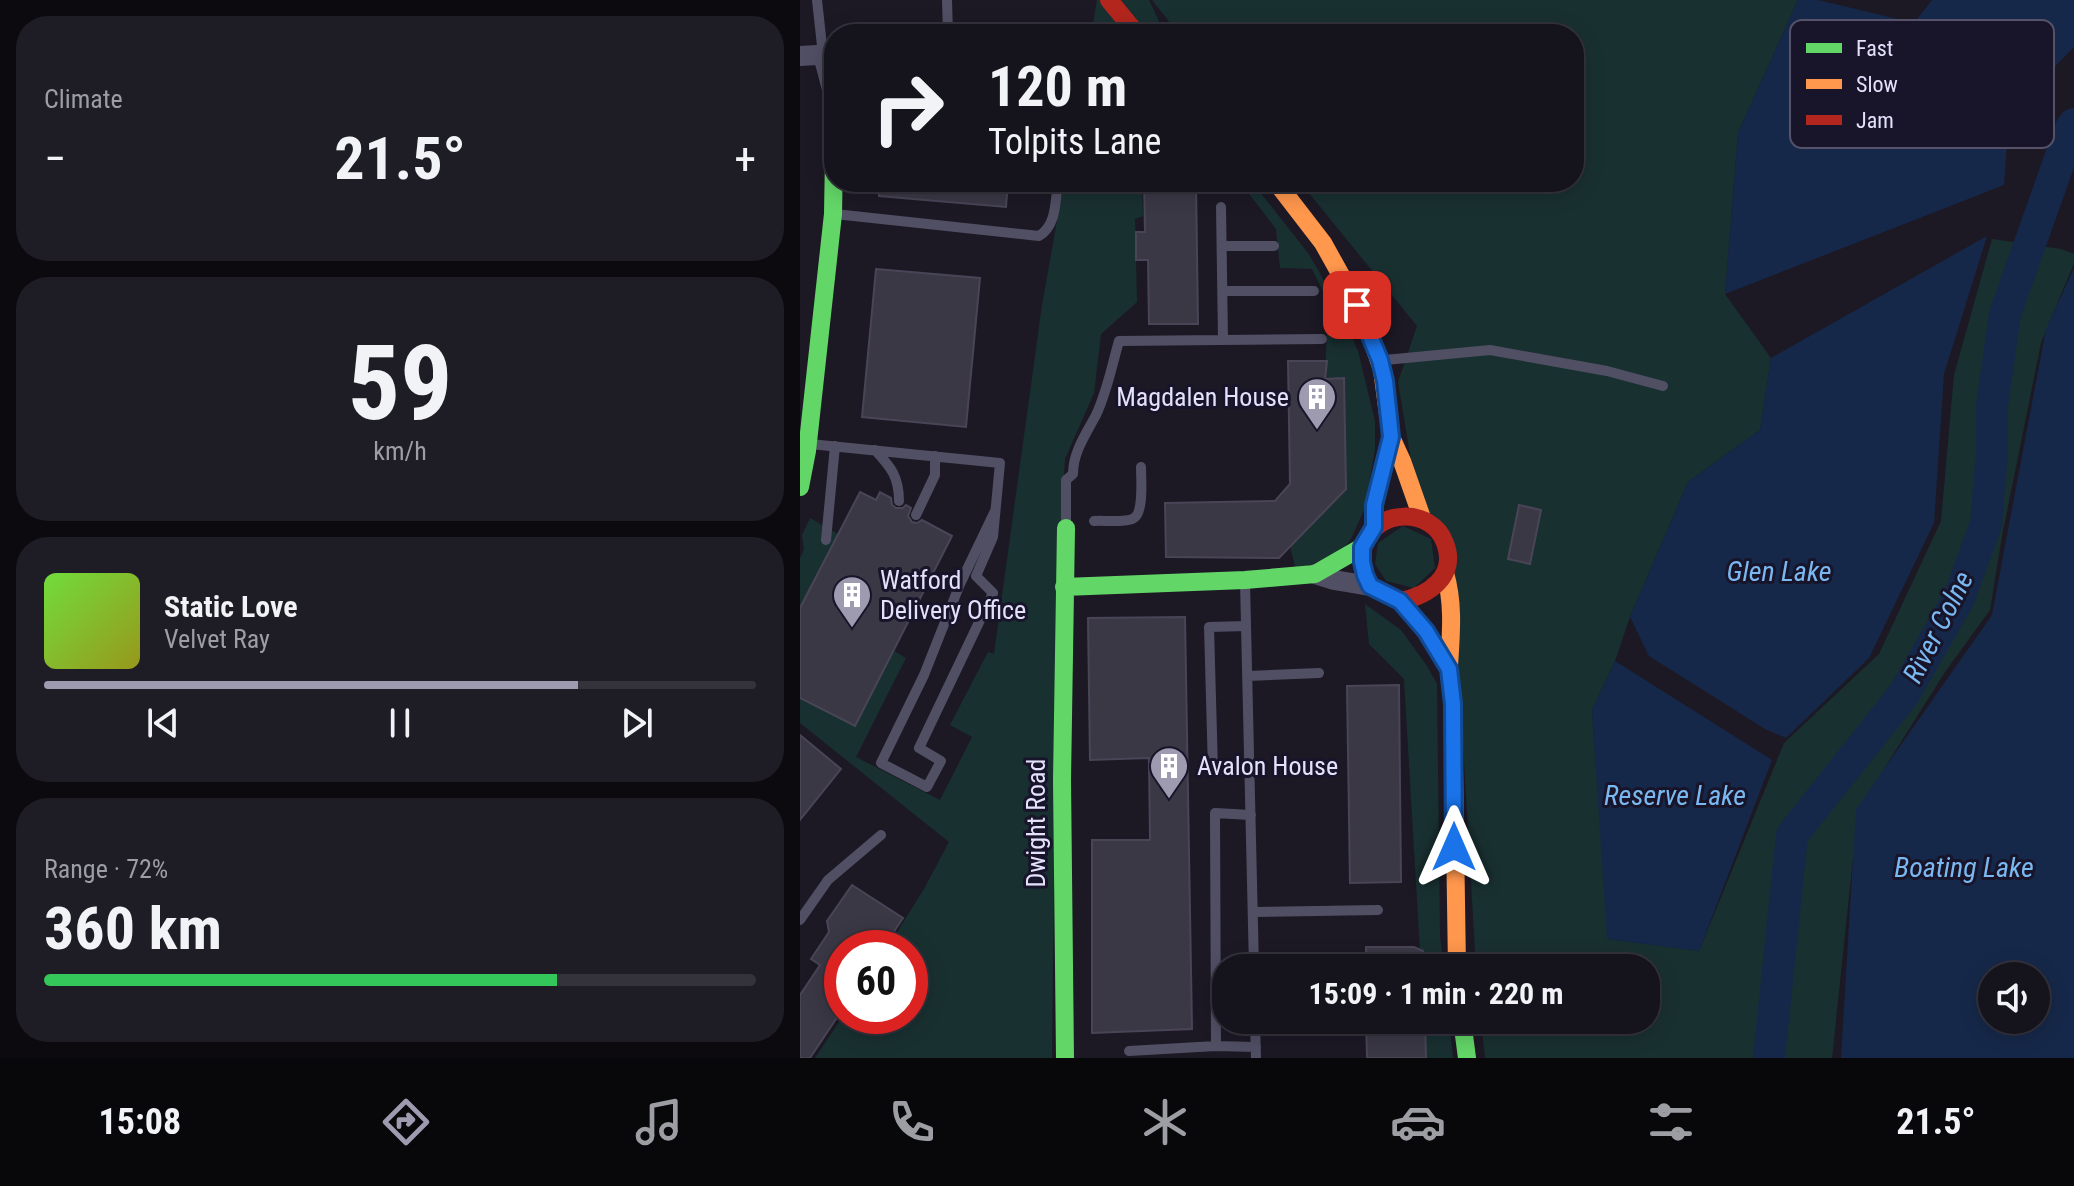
<!DOCTYPE html>
<html lang="en">
<head>
<meta charset="utf-8">
<style>
	:root { --surface:#15131c; --page:#1e1c25; --text:#f1f3f6; --muted:#9d9ea3; --line:#34323b; --accent:#9e9bb1 }
	body { margin:0; font-family:"Roboto Condensed",sans-serif; background:var(--page); color:var(--text); height:100vh; display:flex; flex-direction:column; font-size:30px; white-space:nowrap }
	* { box-sizing:border-box; margin:0 }
	p { font-size:26px; color:var(--muted) }
	.icon { flex:none; width:44px; height:44px; fill:none; stroke:currentColor; stroke-width:2; stroke-linecap:round; stroke-linejoin:round }
	.map { position:relative; flex:1; overflow:hidden }
	.side { display:flex; flex-direction:column; gap:16px; padding:16px; background:#0c0a0f; width:800px }
	.side>* { flex:none }
	.hud { position:absolute; left:24px; top:24px; width:760px; height:168px; border-radius:32px; box-shadow:0 4px 20px #0003,0 0 0 2px var(--line); background:#15131c; color:var(--text); overflow:hidden }
	.buttons { position:absolute; left:1178px; top:962px; display:grid; gap:16px }
	.buttons a { display:grid; place-items:center; width:72px; height:72px; border-radius:50%; background:var(--surface); box-shadow:0 4px 20px #0003,0 0 0 2px var(--line); font-size:40px }
	.speed { position:absolute; left:24px; top:930px; display:flex; gap:16px; font-size:40px; font-weight:700; text-align:center }
	.speed>* { display:grid; place-content:center; width:104px; height:104px; border-radius:50%; background:var(--surface); box-shadow:0 4px 20px #0003,0 0 0 2px var(--line); line-height:1 }
	.speed .limit { border:12px solid #d22; background:#fff; color:#111 }
	.pin { position:absolute; display:grid; place-items:center; width:68px; height:68px; color:#fff; margin:-34px; border-radius:16px; box-shadow:0 4px 12px #0006 }
	.me { position:absolute; width:88px; margin:-44px; rotate:0deg; stroke-linejoin:round; filter:drop-shadow(0 0 6px #0008) }
	.turn { display:flex; align-items:center; gap:28px; height:168px; padding:0 32px; font-size:36px }
	.turn .icon { width:104px; height:104px; stroke-width:2.5 }
	.turn b { display:block; font-size:56px; line-height:68px }
	.big { font-size:60px; font-weight:700; line-height:1.1 }
	.side .card { flex:1; display:flex; flex-direction:column; justify-content:center; gap:12px; min-width:0; padding:0 28px; border-radius:32px; background:var(--page) }
	.side .dial { align-items:center; gap:0 }
	.dial b { font-size:104px; line-height:1 }
	.song { display:flex; align-items:center; gap:24px }
	.cover { width:96px; height:96px; border-radius:12px; background:linear-gradient(135deg,hsl(100 70% 55%),hsl(60 70% 35%)) }
	.played { height:8px; border-radius:4px; background:linear-gradient(90deg,var(--accent) 75%,var(--line) 75%) }
	.keys { display:flex; justify-content:space-around; direction:ltr }
	.heat { display:flex; justify-content:space-between; align-items:center; font-size:44px; direction:ltr }
	.charge { height:12px; border-radius:6px; background:linear-gradient(90deg,#34c759 72%,var(--line) 0) }
	.trip { position:absolute; left:412px; top:954px; width:448px; height:80px; border-radius:32px; background:var(--surface); box-shadow:0 4px 20px #0003,0 0 0 2px var(--line); font-weight:700; line-height:80px; text-align:center }
	.tab-bar { display:flex; height:128px; justify-content:space-around; align-items:center; background:#08080b; color:var(--muted) }
	.tab-bar .icon { width:56px; height:56px }
	.tab-bar .selected { color:var(--accent) }
	.tab-bar b { font-size:36px; color:var(--text) }
	main { display:flex; flex:1; min-height:0 }
	.map>svg:first-child { display:block }
</style>
</head>
<body>
<main>
<section class="side">
<div class="card"><p>Climate</p>
<div class="heat"><a>−</a><b class="big">21.5°</b><a>+</a></div>
</div>
<div class="card dial"><b>59</b><p>km/h</p></div>
<div class="card">
<div class="song"><i class="cover"></i><div><b>Static Love</b><p>Velvet Ray</p></div></div>
<div class="played"></div>
<div class="keys"><svg class="icon" aria-label="previous" viewBox="0 0 24 24"><path d="M18 5L8 12l10 7zM5 5v14"/></svg><svg class="icon" aria-label="pause" viewBox="0 0 24 24"><path d="M8 5v14M16 5v14"/></svg><svg class="icon" aria-label="next" viewBox="0 0 24 24"><path d="M6 5l10 7-10 7zM19 5v14"/></svg></div>
</div>
<div class="card"><p>Range · 72%</p><b class="big">360 km</b><div class="charge"></div></div>
</section>
<div class="map">
<svg width="1274" height="1058" viewBox="0 0 1274 1058">
	<rect width="100%" height="100%" fill="#1c1925"/>
	<path fill="#193031" d="M 297,0 L 349,0 L 365,34 L 291,34 Z
		M 352,0 L 998,0 L 938,133 L 925,294 L 971,358 L 960,430 L 888,482 L 830,617 L 815,661 L 792,710 L 808,939 L 899,951 L 984,743 L 1079,654 L 1141,521 L 1154,375 L 1192,239 L 1261,249 L 1274,254 L 1274,263 L 1241,343 L 1202,536 L 1190,610 L 1145,672 L 1084,769 L 1053,858 L 1032,1058 L 685,1058 L 681,1020 L 846,1020 L 846,968 L 676,968 L 654,589 L 613,472 L 598,382 L 617,326 L 500,182 L 774,182 L 774,34 L 379,34 Z
		M 264,182 L 342,182 L 343,216 L 335,219 L 337,302 L 301,334 L 294,393 L 265,459 L 257,586 L 252,1058 L 15,1058 L 43,1016 L 110,1016 L 110,948 L 87,948 L 124,889 L 149,842 L 0,723 L 0,698 L 55,726 L 93,650 L 106,658 L 56,757 L 140,800 L 172,737 L 150,725 L 188,652 L 194,654 L 242,305 Z
		M 440,182 L 452,182 L 508,253 L 538,304 L 558,351 L 575,421 L 575,449 L 565,508 L 551,539 L 539,554 L 496,570 L 490,546 L 546,489 L 544,379 L 525,379 L 528,302 L 512,269 L 480,268 L 476,229 Z
		M 10,518 L 38,534 L 0,608 L 0,558 L 4,549 L 2,535 Z
		M 603,526 L 631,539 L 635,568 L 614,588 L 586,581 L 575,564 L 578,543 Z
		M 565,604 L 601,630 L 627,666 L 637,684 L 640,937 L 644,968 L 621,968 L 604,679 L 569,644 Z
		M 624,1020 L 649,1020 L 653,1058 L 626,1058 Z"/>
	<path fill="#162849" fill-rule="evenodd" d="M 998,0 L 1018,0 L 1114,23 L 1132,0 L 1274,0 L 1274,47 L 1228,94 L 1207,142 L 1204,185 L 925,294 L 938,133 Z
		M 1187,236 L 1144,374 L 1134,523 L 1069,658 L 986,738 L 965,729 L 849,656 L 830,617 L 888,482 L 960,430 L 971,358 Z
		M 1274,268 L 1274,1058 L 1041,1058 L 1056,809 L 1192,615 L 1246,329 ZM 1192,976 L 1236,976 L 1236,1020 L 1192,1020 Z
		M 815,661 L 972,760 L 899,951 L 807,939 L 792,710 Z"/>
	<g fill="none" stroke-linecap="round" stroke-linejoin="round">
		<path stroke="#162849" stroke-width="32" d="M 969,1058 L 992,835 L 1104,694 L 1159,598 L 1186,524 L 1192,452 L 1192,406 L 1205,314 L 1271,128 L 1274,124"/>
	</g>
	<path fill="#3b3846" stroke="#494557" stroke-width="2" d="M 80,182 L 208,182 L 206,207 L 79,196 Z
		M 344,182 L 396,182 L 398,324 L 349,324 L 348,260 L 336,260 L 336,232 L 345,232 Z
		M 76,269 L 180,278 L 166,427 L 62,417 Z
		M 488,361 L 527,361 L 525,379 L 544,378 L 546,489 L 479,558 L 366,557 L 365,503 L 475,501 L 490,484 Z
		M 60,492 L 76,500 L 80,492 L 91,498 L 92,505 L 96,508 L 103,508 L 106,505 L 111,508 L 108,516 L 112,522 L 117,523 L 122,520 L 152,536 L 55,726 L 0,698 L 0,608 Z
		M 719,505 L 741,510 L 730,564 L 708,559 Z
		M 385,617 L 392,1029 L 292,1033 L 292,840 L 350,840 L 349,758 L 290,760 L 288,618 Z
		M 599,685 L 601,882 L 550,883 L 547,686 Z
		M 0,735 L 41,769 L 0,820 Z
		M 52,885 L 103,918 L 83,948 L 42,948 L 42,1010 L 10,1058 L 0,1058 L 0,995 L 20,965 L 11,959 L 29,932 L 27,921 Z
		M 566,947 L 614,947 L 623,951 L 624,968 L 566,968 Z
		M 566,1020 L 625,1020 L 626,1058 L 567,1058 Z"/>
	<g fill="none" stroke-linecap="round" stroke-linejoin="round">
		<path stroke="#514f64" stroke-width="10" d="M 17,0 L 23,55
			M 147,0 L 148,34
			M 421,207 L 423,339
			M 35,214 L 239,236 C 257,225 255,201 258,182
			M 422,246 L 474,246
			M 423,291 L 514,291
			M 585,360 L 690,350 L 807,371 L 863,386
			M 10,444 L 200,463 L 193,537 L 176,576 L 193,593 L 119,748 L 141,761 L 127,787 L 81,763 L 124,675 L 160,584 L 195,511
			M 75,450 C 91,467 99,477 99,501
			M 116,515 L 135,475 L 135,456
			M 294,521 C 303,520 327,523 334,518 C 344,512 341,478 341,467
			M 266,527 L 266,480 L 273,474 C 273,452 286,434 296,415 C 307,392 312,365 319,341 L 522,339
			M 26,540 L 35,446
			M 445,582 L 454,968
			M 446,626 L 409,627 L 413,770 L 450,769
			M 448,676 L 519,673
			M 453,912 L 578,910
			M 0,920 L 28,880 L 81,835
			M 455,1020 L 456,1058
			M 416,1046 L 415,813 L 451,815
			M 329,1051 L 416,1046 L 456,1047"/>
		<path stroke="#514f64" stroke-width="20" d="M 23,55 L 34,97
			M 0,56 L 34,54
			M 515,574 L 534,580 L 570,586"/>
		<path stroke="#63d668" stroke-width="18" d="M 0,487 L 7,451 L 33,214 L 34,157
			M 264,587 L 445,580 L 515,574 L 562,547
			M 662,1020 L 667,1058
			M 265,1058 L 262,780 L 266,528"/>
		<path stroke="#ff974d" stroke-width="18" d="M 476,182 L 523,243 L 562,313 L 582,369 L 591,437 L 602,461 L 622,518
			M 574,527 L 574,505 L 591,437
			M 645,573 C 654,604 651,634 649,666 C 649,679 652,692 653,704 L 657,968"/>
		<path stroke="#b3261e" stroke-width="18" d="M 309,0 L 337,34
			M 600,601 C 628,596 658,576 645,543 C 632,507 576,508 564,545 C 561,556 561,570 567,581 C 576,595 593,593 603,604 C 622,623 634,646 649,669"/>
	</g>
	<g fill="none" stroke-linecap="round" stroke-linejoin="round">
		<g stroke="#114b97" stroke-width="20">
			<path id="route" d="M 557,305 L 580,360 L 585,381 L 591,437 L 574,505 L 574,527 L 562,547 L 562,562 L 565,575 L 570,586 L 600,601 L 626,631 L 649,669 L 653,704 L 654,847"/>
		</g>
		<use href="#route" stroke="#1a73e8" stroke-width="14"/>
	</g>
	<defs>
		<g id="building-pin" transform="scale(2)"><path d="M0 17L-7.5 6A9.5 9.5 0 1 1 7.5 6Z" fill="#9e9bb1" stroke="#18142a"/><path d="M-4-6H4V6H1V3H-1V6H-4ZM-2.5-4.3h1.7v1.8h-1.7ZM.8-4.3h1.7v1.8H.8ZM-2.5-1h1.7V.8h-1.7ZM.8-1h1.7V.8H.8Z" fill="#fff"/></g>
	</defs>
	<g fill-rule="evenodd">
		<use href="#building-pin" x="517" y="397"/>
		<use href="#building-pin" x="52" y="595"/>
		<use href="#building-pin" x="369" y="766"/>
	</g>
	<g text-anchor="middle" dominant-baseline="central" stroke-width="6" stroke-linejoin="round" paint-order="stroke">
		<g font-size="26" fill="#e4e1fc" stroke="#18142a" text-anchor="start">
			<text x="489" y="397" text-anchor="end">Magdalen House</text>
			<text x="80" y="580">Watford<tspan x="80" dy="30">Delivery Office</tspan></text>
			<text x="397" y="766">Avalon House</text>
		</g>
		<g font-size="26" fill="#e4e1fc" stroke="#18142a">
			<text transform="translate(236 823) rotate(-90)">Dwight Road</text>
		</g>
		<g font-size="28" font-style="italic" fill="#7ab8f1" stroke="#18142a">
			<text x="979" y="571">Glen Lake</text>
			<text transform="translate(1138 627) rotate(-63)">River Colne</text>
			<text x="875" y="795">Reserve Lake</text>
			<text x="1164" y="867">Boating Lake</text>
		</g>
	</g>
	<rect x="990" y="20" width="264" height="128" rx="12" fill="#18142a" stroke="#555269" stroke-width="2"/>
	<rect x="1006" y="43" width="36" height="10" fill="#63d668"/>
	<rect x="1006" y="79" width="36" height="10" fill="#ff974d"/>
	<rect x="1006" y="115" width="36" height="10" fill="#b3261e"/>
	<g font-size="22" fill="#e4e1fc">
		<text x="1056" y="56">Fast</text>
		<text x="1056" y="92">Slow</text>
		<text x="1056" y="128">Jam</text>
	</g>
</svg>
<div class="buttons">
<a><svg class="icon" aria-label="sound" viewBox="0 0 24 24"><path d="M4 9h4l5-4v14l-5-4H4zM17 9q2 3 0 6"/></svg></a>
</div>
<div class="speed"><div class="limit">60</div></div>
<div class="pin" style="left:557px;top:305px;background:#d93025"><svg class="icon" aria-label="arrive" viewBox="0 0 24 24"><path d="M6 21V4h12l-3 4 3 4H6"/></svg></div>
<svg class="me" style="left:654px;top:847px" viewBox="-20 -20 40 40"><path d="M0-17L14 15 0 8-14 15z" fill="#1a73e8" stroke="#fff" stroke-width="4"/></svg>
<div class="trip">15:09 · 1 min · 220 m</div>
<div class="hud">
<div class="turn"><svg class="icon" aria-label="right" viewBox="0 0 24 24"><path d="M7 20v-9h11M14 6l5 5-5 5"/></svg><div><b>120 m</b>Tolpits Lane</div></div>
</div>
</div>
</main>
<nav class="tab-bar">
<b>15:08</b>
<svg class="icon selected" aria-label="directions" viewBox="0 0 24 24"><path d="M12 3l9 9-9 9-9-9zM9 14v-3h6M13 9l2 2-2 2"/></svg>
<svg class="icon" aria-label="music" viewBox="0 0 24 24"><path d="M9 18V5l10-2v13"/><circle cx="6" cy="18" r="3"/><circle cx="16" cy="16" r="3"/></svg>
<svg class="icon" aria-label="phone" viewBox="0 0 24 24"><path d="M5 4h4l2 5-3 2q2 4 5 5l2-3 5 2v4C11 20 4 13 5 4z"/></svg>
<svg class="icon" aria-label="climate" viewBox="0 0 24 24"><path d="M12 3v18M4 7l16 10M4 17L20 7"/></svg>
<svg class="icon" aria-label="car" viewBox="0 0 24 24"><path d="M5 17H2v-5l4-1 3-4h7l3 4 3 1v5h-3M9 17h6M6 11h13"/><circle cx="7" cy="17" r="2"/><circle cx="17" cy="17" r="2"/></svg>
<svg class="icon" aria-label="filters" viewBox="0 0 24 24"><path d="M4 7h16M4 17h16"/><circle cx="9" cy="7" r="2"/><circle cx="15" cy="17" r="2"/></svg>
<b>21.5°</b>
</nav>
</body>
</html>
